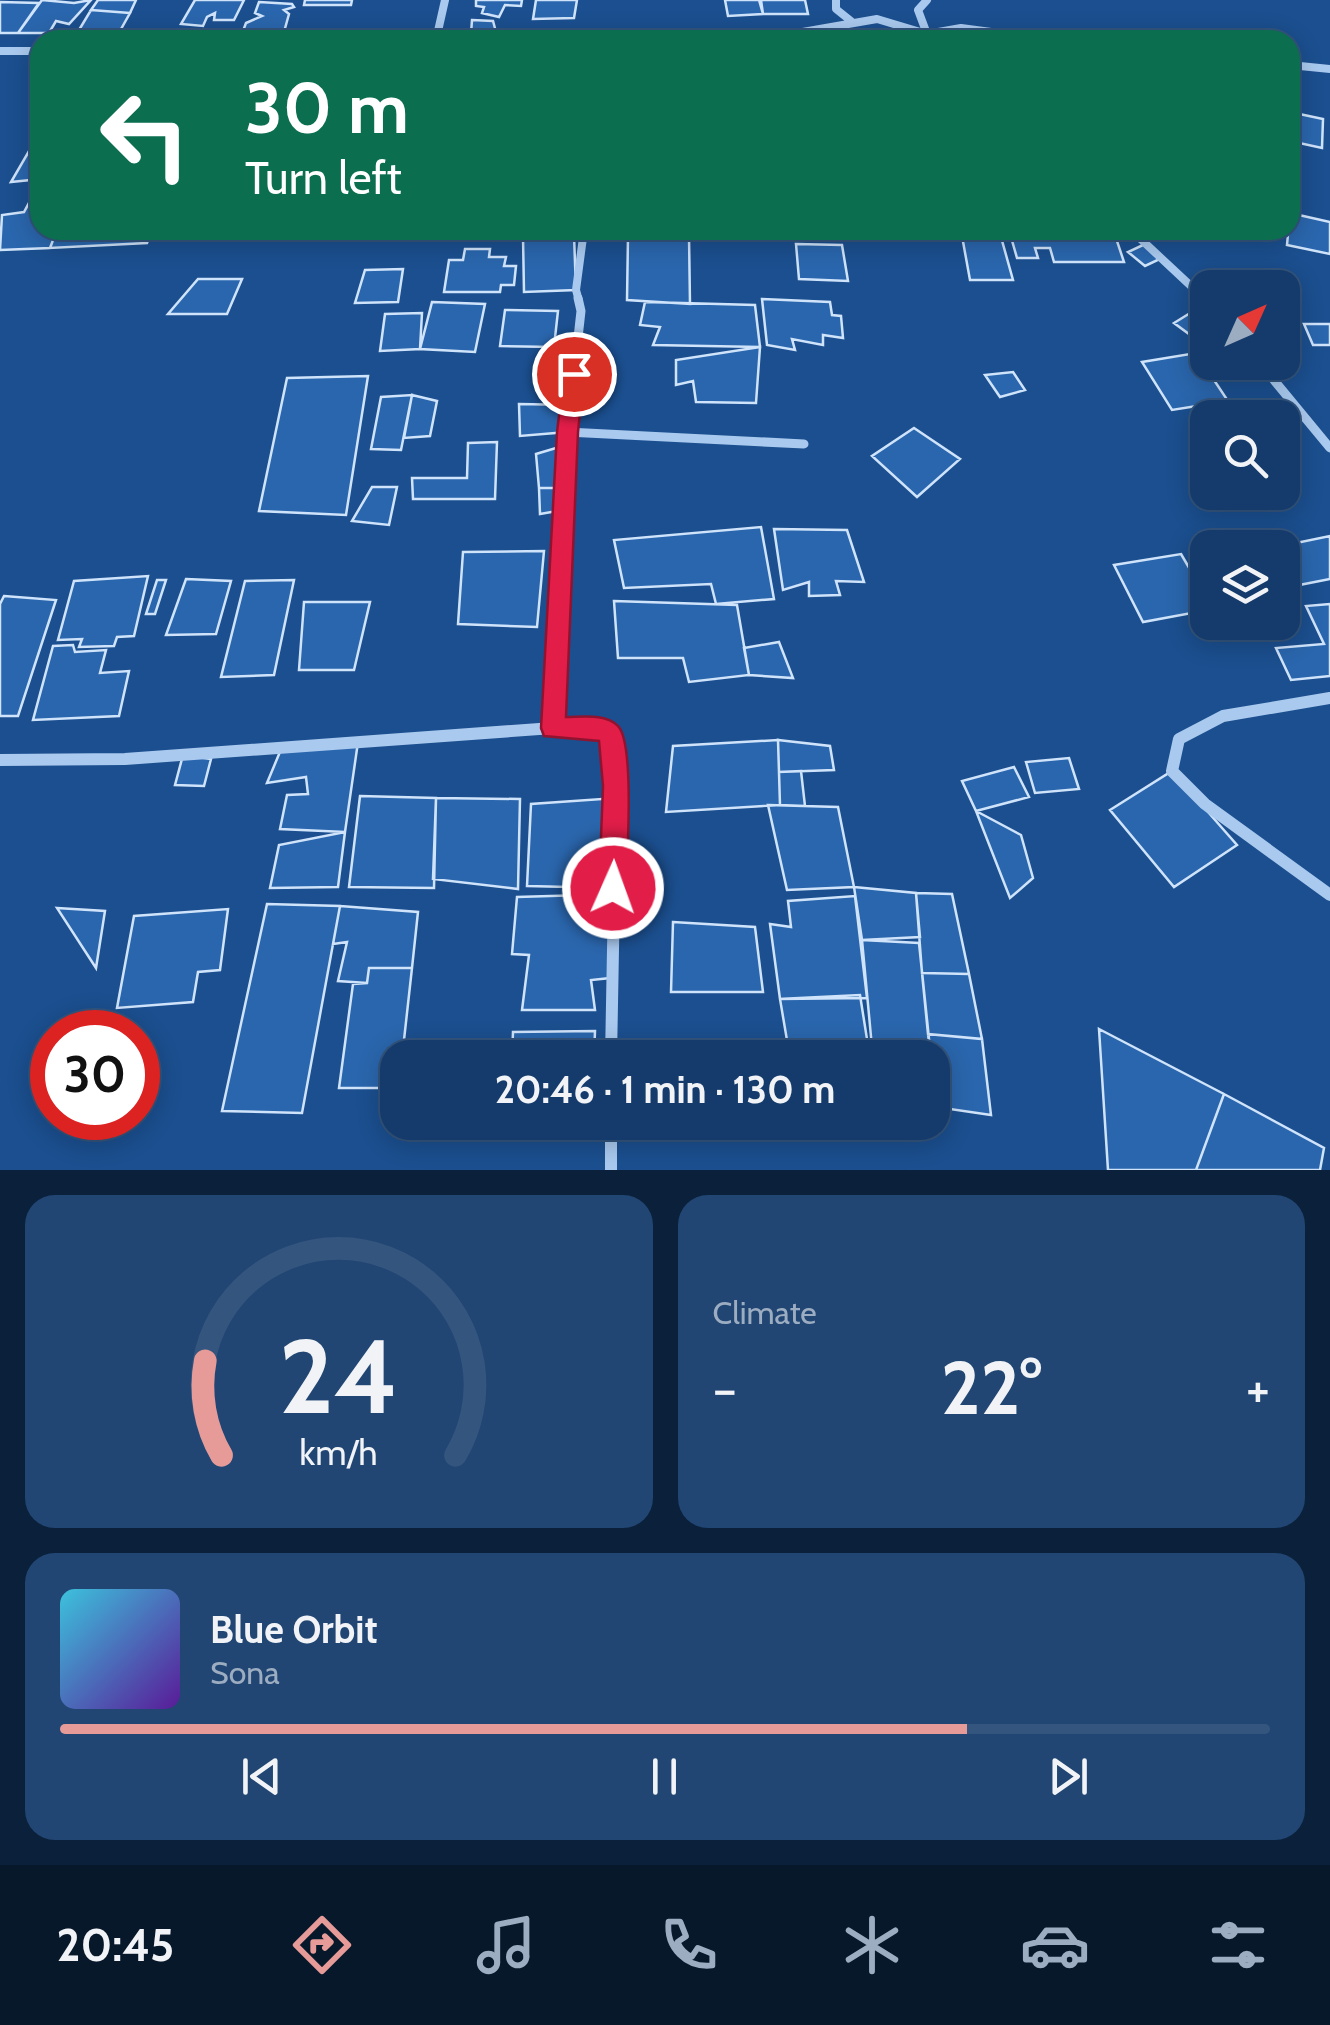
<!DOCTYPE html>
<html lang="en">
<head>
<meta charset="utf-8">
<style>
	:root { --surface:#143b6b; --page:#214673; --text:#f1f3f6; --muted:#9dadc1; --line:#33557e; --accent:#e69b98 }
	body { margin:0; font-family:Cabin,sans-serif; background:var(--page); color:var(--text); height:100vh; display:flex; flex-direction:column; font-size:38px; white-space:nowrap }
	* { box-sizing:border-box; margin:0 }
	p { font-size:32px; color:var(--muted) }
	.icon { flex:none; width:55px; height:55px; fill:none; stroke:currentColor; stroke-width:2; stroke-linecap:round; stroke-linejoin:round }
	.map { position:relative; height:1170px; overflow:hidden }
	.sheet { display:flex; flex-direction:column; gap:25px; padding:25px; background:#0b203b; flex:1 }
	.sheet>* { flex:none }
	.hud { position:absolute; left:30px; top:30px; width:1270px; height:210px; border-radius:30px; box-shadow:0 5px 25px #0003,0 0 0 2px var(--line); background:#0b6e4f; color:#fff; overflow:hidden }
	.needle { width:65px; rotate:45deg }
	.controls { position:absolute; left:1190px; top:270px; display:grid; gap:20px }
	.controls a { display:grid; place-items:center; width:110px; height:110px; border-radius:20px; background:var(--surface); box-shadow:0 5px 25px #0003,0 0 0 2px var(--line); font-size:50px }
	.speed { position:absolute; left:30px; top:1010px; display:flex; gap:20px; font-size:50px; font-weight:700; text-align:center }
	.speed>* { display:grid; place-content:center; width:130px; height:130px; border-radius:50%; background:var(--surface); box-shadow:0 5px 25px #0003,0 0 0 2px var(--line); line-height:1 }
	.speed .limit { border:15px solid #d22; background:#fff; color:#111 }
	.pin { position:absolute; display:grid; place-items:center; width:85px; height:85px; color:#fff; margin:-42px; border:5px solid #fff; border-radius:50%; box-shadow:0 2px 10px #0007 }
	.me { position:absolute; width:110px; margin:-55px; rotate:2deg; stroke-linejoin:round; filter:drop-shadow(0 0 8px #0008) }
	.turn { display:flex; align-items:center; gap:35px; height:210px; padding:0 50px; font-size:45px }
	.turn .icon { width:130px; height:130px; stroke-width:2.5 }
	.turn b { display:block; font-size:70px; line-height:85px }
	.big { font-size:75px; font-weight:700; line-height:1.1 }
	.sheet .card { flex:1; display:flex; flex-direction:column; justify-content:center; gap:15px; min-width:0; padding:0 35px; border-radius:30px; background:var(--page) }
	.sheet .dial { align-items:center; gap:0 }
	.dial svg { height:260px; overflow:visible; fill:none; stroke:var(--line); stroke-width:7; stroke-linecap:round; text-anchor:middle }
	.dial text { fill:var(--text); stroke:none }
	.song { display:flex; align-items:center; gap:30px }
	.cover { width:120px; height:120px; border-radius:15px; background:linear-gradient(135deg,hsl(190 70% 55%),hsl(270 70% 35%)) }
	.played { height:10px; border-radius:5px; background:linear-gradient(90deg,var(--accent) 75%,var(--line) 75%) }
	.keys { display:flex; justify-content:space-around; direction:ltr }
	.heat { display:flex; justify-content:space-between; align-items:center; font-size:55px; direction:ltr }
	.sheet .tiles { flex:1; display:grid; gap:25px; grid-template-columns:1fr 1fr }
	.card:last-child { grid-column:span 2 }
	.trip { position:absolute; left:380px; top:1040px; width:570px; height:100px; border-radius:30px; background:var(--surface); box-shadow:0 5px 25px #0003,0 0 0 2px var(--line); font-weight:700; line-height:100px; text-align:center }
	.tabs { display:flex; height:160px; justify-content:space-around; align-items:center; background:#08182b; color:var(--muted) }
	.tabs .icon { width:70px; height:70px }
	.tabs .on { color:var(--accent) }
	.tabs b { font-size:45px; color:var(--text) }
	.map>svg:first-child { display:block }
</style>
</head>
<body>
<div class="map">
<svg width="1330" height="1170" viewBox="0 0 1330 1170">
	<rect width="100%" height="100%" fill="#1b4f8f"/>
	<path fill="#2a66ad" stroke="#cfe3fa" stroke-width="2.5" d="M 42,0 L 74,3 L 91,0 L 69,24 L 56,21 L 49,33 L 18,33 Z
		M 98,0 L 136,0 L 130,13 L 91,10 Z
		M 195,0 L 244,0 L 234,20 L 214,20 L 215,13 L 207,17 L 203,26 L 181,24 Z
		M 305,0 L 352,0 L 351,5 L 304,5 Z
		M 476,0 L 522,0 L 521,6 L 505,5 L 499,17 L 482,13 L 484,7 L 476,6 Z
		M 536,0 L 577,0 L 574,18 L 533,19 Z
		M 725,0 L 759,0 L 763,14 L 728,16 Z
		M 761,0 L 805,0 L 808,14 L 763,14 Z
		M 0,2 L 39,3 L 18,33 L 0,33 Z
		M 259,2 L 292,4 L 294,7 L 284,10 L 289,14 L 284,32 L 243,31 L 246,23 L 262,16 L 255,13 Z
		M 91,10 L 130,13 L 121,29 L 79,30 Z
		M 472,20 L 493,21 L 496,32 L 471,34 Z
		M 1290,112 L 1323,119 L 1322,148 L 1290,141 Z
		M 36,139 L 40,139 L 40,179 L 11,182 Z
		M 30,201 L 40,201 L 40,230 L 57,230 L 50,248 L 0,250 L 2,215 L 24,212 Z
		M 1290,213 L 1330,222 L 1330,254 L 1287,245 Z
		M 57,230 L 152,230 L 147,243 L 50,248 Z
		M 526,230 L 573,230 L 574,235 L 523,237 Z
		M 903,230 L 960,230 L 962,236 L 905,238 Z
		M 1009,230 L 1108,230 L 1103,238 L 1116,238 L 1124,262 L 1054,262 L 1050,248 L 1035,248 L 1038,258 L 1017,258 Z
		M 574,235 L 576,290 L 524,292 L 523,237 Z
		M 689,235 L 690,304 L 627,300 L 628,236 Z
		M 962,236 L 1001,237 L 1013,280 L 970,280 Z
		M 796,244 L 842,245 L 848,281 L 799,279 Z
		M 1145,244 L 1162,258 L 1145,266 L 1128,252 Z
		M 465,249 L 490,249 L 489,257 L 506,257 L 504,266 L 516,266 L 514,285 L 501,285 L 500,292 L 444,292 L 449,260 L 463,260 Z
		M 403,269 L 398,302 L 355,303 L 365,270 Z
		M 198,279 L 242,279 L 227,314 L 168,314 Z
		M 762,299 L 830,302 L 832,315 L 841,316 L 843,338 L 823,335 L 823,345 L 792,339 L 795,350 L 767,345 Z
		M 432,302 L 485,304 L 475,352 L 420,349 Z
		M 645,302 L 755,305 L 760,347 L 653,345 L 660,327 L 640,325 Z
		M 1208,302 L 1208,348 L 1174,323 Z
		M 505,310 L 558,311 L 554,347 L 500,346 Z
		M 422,313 L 420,349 L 380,351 L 385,314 Z
		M 1304,324 L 1330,324 L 1330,345 L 1313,345 Z
		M 760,347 L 756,403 L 696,402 L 693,381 L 676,385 L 676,360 Z
		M 1196,353 L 1228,401 L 1172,410 L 1142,362 Z
		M 1013,372 L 1025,390 L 1000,397 L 985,375 Z
		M 368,376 L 346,515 L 259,511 L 287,378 Z
		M 412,395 L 401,450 L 371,449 L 381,397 Z
		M 412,395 L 437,401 L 430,436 L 404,438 Z
		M 519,404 L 570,405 L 567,432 L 520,436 Z
		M 914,428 L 960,459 L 917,497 L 872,456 Z
		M 497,442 L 495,499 L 413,499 L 412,478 L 467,478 L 468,443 Z
		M 566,445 L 558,488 L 539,488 L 536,454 Z
		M 372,487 L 397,487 L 389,525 L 352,521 Z
		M 539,488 L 558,488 L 563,510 L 540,514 Z
		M 761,527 L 774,599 L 716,604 L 711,584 L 624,588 L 614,540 Z
		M 774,529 L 847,530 L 864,582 L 836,581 L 840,595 L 809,596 L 809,582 L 783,590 Z
		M 1330,536 L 1330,579 L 1289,587 L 1282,577 L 1282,548 L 1272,548 Z
		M 544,551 L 537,627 L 458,624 L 463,552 Z
		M 1181,554 L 1208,600 L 1208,610 L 1143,622 L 1114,565 Z
		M 148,576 L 134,636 L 117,637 L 114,646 L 79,647 L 82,639 L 58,640 L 74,581 Z
		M 186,579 L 231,581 L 216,634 L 166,635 Z
		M 157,580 L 166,580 L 155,614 L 146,614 Z
		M 294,580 L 274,675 L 221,677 L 245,581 Z
		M 4,596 L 56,600 L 18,716 L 0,716 L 0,604 Z
		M 614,601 L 737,605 L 749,675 L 689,682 L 683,658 L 618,658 Z
		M 304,602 L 370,602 L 354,670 L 299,670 Z
		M 1330,604 L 1330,676 L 1291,680 L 1276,648 L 1324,644 L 1306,606 Z
		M 779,642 L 793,678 L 749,675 L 744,648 Z
		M 73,645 L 75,652 L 106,650 L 100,673 L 129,671 L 119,716 L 33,720 L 53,646 Z
		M 778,740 L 780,805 L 666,812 L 673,746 Z
		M 778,740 L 830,746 L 834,770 L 779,772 Z
		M 358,742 L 345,832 L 280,829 L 287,795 L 308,794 L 306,777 L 267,783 L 282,747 Z
		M 183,755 L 211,759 L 204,786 L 175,785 Z
		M 1069,758 L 1079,789 L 1035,793 L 1026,762 Z
		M 1014,767 L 1029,797 L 976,811 L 962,781 Z
		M 801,771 L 805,806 L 780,805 L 779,772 Z
		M 1172,771 L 1237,845 L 1174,887 L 1110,810 Z
		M 360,796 L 436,798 L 434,888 L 349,887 Z
		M 436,798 L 520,799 L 518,889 L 433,879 Z
		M 616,798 L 613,888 L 527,886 L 531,804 Z
		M 768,805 L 838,807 L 854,887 L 787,890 Z
		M 976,811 L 1021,835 L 1033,878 L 1010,898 Z
		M 345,832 L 338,887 L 270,888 L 279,845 Z
		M 854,887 L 916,893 L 920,937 L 862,940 Z
		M 916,893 L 952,894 L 969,974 L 922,973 Z
		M 584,895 L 580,919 L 612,925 L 610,978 L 591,980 L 595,1010 L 522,1010 L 529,955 L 512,954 L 517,897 Z
		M 855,896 L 867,998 L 780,999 L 770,924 L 791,927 L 788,901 Z
		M 267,904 L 340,906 L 302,1113 L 222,1111 Z
		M 340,906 L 418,912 L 412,968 L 369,968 L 367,983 L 338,981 L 347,942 L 333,944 Z
		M 57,908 L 105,911 L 96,968 Z
		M 228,909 L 220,970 L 198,972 L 193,1002 L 117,1008 L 134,916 Z
		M 673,922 L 755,927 L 763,992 L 671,992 Z
		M 862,940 L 919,943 L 931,1058 L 873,1058 Z
		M 369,968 L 412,968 L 402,1058 L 398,1058 L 398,1088 L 339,1088 L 353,984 L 367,983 Z
		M 922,973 L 969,974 L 982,1039 L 928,1034 Z
		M 860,995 L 870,1058 L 790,1058 L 780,999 Z
		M 1099,1029 L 1224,1094 L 1196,1170 L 1108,1170 Z
		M 595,1031 L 594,1058 L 512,1058 L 513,1032 Z
		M 928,1034 L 982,1039 L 991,1115 L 936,1107 Z
		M 1224,1094 L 1324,1148 L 1320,1170 L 1196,1170 Z"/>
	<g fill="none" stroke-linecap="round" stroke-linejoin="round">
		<path stroke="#a9c9ee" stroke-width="8" d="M 836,0 L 836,9 L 851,21
			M 927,0 L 918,10 L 927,34 L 937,40
			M 436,40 L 445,0
			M 756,40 L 877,19 L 927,34 L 961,28 L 1053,40
			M 0,51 L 40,51
			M 1290,65 L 1330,69
			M 1131,230 L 1207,301
			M 579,301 L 576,290 L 584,230"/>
		<path stroke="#a9c9ee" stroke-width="9" d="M 1204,298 L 1208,302
			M 1259,362 L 1330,448
			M 567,432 L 804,444
			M 555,683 L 566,445 L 581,311 L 578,298"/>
		<path stroke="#a9c9ee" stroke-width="12" d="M 1330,698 L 1223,716 L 1179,739 L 1172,771 L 1205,804 L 1330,895
			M 553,728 L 555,681
			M 0,760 L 125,759 L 553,728 L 599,730 L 611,740 L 616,787 L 611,1058
			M 611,1122 L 611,1170"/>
	</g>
	<path fill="#e11d48" stroke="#92132f" stroke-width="2.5" d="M 574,366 L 584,374 L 578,432 L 566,717 C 582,717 606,713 618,726 C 635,743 627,859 626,888 L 622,897 L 613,901 L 603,897 L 599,888 L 603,786 L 599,741 L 544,736 L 541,728 L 557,432 L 564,374 Z"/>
</svg>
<div class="controls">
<a><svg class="needle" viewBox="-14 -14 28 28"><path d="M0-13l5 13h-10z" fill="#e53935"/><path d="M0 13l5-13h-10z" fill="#9dadc1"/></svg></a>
<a><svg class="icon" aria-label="search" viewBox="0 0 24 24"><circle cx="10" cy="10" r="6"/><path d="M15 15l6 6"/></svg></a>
<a><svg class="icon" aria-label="layers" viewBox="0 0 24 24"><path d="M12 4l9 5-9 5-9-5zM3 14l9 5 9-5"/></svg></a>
</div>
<div class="speed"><div class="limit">30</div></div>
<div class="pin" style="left:574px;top:374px;background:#d93025"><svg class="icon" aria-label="arrive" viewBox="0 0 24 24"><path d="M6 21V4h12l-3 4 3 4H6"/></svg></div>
<svg class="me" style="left:613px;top:888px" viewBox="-20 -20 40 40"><circle r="17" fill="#e11d48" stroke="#fff" stroke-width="3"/><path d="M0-11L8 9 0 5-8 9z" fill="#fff"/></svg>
<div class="trip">20:46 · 1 min · 130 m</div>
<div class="hud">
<div class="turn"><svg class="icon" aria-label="left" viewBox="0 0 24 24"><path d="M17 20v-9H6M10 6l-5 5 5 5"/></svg><div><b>30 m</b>Turn left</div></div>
</div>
</div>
<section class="sheet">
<div class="tiles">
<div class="card dial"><svg viewBox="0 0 100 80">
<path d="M14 69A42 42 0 1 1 86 69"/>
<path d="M14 69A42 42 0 0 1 9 40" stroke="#e69b98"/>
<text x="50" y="56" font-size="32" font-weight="700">24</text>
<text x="50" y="72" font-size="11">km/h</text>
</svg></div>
<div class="card"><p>Climate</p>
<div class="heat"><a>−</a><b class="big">22°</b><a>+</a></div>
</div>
<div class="card">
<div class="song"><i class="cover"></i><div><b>Blue Orbit</b><p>Sona</p></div></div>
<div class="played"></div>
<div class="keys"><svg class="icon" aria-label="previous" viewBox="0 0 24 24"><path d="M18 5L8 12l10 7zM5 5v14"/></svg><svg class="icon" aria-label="pause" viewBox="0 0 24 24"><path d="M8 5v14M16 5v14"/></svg><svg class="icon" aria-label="next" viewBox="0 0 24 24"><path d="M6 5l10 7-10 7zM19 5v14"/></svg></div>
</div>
</div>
</section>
<nav class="tabs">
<b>20:45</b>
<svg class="icon on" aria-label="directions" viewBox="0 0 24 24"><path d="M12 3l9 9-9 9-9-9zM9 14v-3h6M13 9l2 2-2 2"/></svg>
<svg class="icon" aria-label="music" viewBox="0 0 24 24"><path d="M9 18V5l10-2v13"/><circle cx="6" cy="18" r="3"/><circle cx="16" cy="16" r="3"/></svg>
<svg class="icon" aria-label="phone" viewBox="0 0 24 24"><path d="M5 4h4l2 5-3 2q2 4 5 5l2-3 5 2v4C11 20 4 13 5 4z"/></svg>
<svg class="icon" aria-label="climate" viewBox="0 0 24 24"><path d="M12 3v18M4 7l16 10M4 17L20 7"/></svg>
<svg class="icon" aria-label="car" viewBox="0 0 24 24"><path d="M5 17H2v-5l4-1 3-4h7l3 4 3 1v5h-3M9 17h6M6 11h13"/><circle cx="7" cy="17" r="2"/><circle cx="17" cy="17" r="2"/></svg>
<svg class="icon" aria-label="filters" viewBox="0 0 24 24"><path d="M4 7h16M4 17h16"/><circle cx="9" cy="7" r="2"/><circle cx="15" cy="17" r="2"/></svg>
</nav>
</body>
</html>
